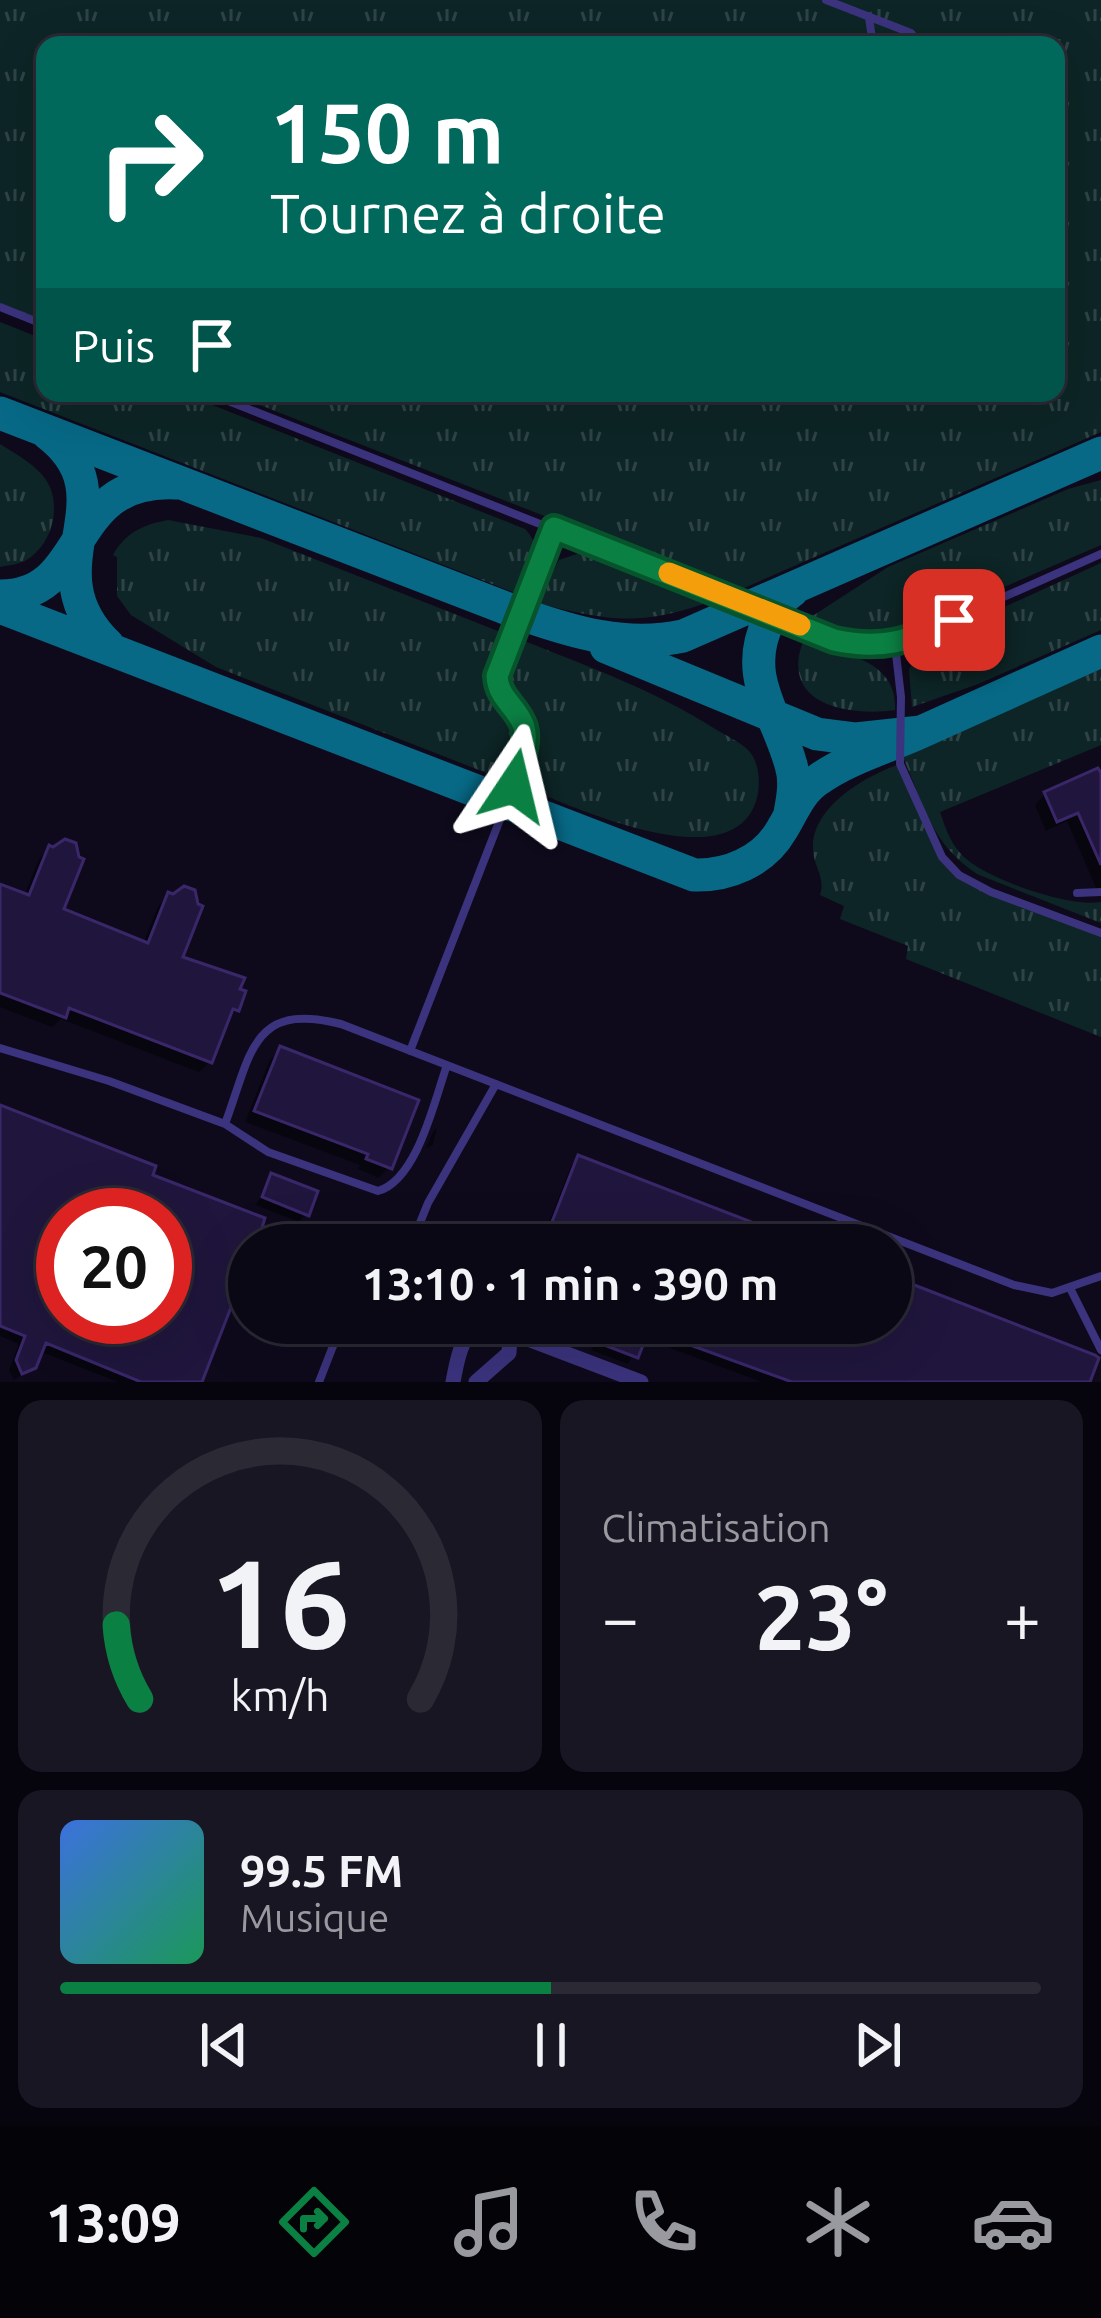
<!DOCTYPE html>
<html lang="fr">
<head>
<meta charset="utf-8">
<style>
	:root { --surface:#0a0815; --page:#181622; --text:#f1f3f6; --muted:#999aa0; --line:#2a2934; --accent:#0b8043 }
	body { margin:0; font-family:Ubuntu,sans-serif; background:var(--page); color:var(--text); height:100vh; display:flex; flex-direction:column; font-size:45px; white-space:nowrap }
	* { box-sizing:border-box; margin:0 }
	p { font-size:39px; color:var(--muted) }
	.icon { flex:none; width:66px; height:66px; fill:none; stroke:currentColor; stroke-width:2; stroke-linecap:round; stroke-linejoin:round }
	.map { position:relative; height:1382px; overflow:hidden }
	.sheet { display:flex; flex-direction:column; gap:18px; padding:18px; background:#06040c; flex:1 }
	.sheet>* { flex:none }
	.hud { position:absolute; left:36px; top:36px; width:1029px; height:366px; border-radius:24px; box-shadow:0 12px 48px #0002,0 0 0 3px var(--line); background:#00695c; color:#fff; overflow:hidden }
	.speed { position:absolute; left:36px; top:1188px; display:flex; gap:24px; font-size:60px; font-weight:700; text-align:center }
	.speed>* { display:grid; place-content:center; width:156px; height:156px; border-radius:50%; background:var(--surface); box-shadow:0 12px 48px #0002,0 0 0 3px var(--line); line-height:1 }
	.speed .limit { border:18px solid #d22; background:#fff; color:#111 }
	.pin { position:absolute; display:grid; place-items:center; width:102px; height:102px; color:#fff; margin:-51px; border-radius:24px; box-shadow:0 6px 18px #0006 }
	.me { position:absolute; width:132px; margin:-66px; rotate:10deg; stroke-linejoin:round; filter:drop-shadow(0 0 9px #0008) }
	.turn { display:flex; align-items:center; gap:42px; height:252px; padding:0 36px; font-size:54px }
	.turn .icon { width:156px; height:156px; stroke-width:2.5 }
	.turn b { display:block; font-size:84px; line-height:102px }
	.then { display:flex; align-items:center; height:114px; padding:0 36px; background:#0003; gap:24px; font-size:45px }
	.big { font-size:90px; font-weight:600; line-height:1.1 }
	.sheet .card { flex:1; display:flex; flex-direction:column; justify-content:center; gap:18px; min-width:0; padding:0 42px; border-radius:24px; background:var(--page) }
	.sheet .dial { align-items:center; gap:0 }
	.dial svg { height:312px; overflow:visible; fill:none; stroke:var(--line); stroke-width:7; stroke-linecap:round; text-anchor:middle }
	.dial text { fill:var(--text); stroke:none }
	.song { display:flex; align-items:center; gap:36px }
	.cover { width:144px; height:144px; border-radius:18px; background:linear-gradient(135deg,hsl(220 70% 55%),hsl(150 70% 35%)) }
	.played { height:12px; border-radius:6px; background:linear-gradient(90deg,var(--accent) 50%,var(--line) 50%) }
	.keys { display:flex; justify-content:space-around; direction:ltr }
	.heat { display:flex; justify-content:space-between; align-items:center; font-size:66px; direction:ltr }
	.sheet .tiles { flex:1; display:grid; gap:18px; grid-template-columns:1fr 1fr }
	.card:last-child { grid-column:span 2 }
	.trip { position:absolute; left:228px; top:1224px; width:684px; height:120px; border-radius:60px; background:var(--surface); box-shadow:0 12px 48px #0002,0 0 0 3px var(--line); font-weight:600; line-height:120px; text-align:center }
	.menu { display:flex; height:192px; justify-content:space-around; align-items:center; background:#040308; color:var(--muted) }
	.menu .icon { width:84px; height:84px }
	.menu .selected { color:var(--accent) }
	.menu b { font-size:54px; color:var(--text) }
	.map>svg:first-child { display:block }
</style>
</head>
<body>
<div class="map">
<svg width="1101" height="1382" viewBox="0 0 1101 1382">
	<defs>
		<pattern id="grass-tufts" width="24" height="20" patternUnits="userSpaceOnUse" patternTransform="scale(3)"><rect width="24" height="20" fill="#0d2526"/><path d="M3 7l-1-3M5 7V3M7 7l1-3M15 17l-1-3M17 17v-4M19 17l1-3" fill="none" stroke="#2f4347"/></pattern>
	</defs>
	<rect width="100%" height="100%" fill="#0e0a1c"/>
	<path fill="url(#grass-tufts)" d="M 0,0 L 1101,0 L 1101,432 L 737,591 L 229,393 L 1056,393 L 1056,45 L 45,45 L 45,321 L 0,303 Z
		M 0,322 L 45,340 L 45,393 L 182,393 L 525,529 C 545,549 532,573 523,596 L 0,392 Z
		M 0,444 C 17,455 35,464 46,480 C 62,504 53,543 28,559 C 21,564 10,565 0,567 Z
		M 1101,480 L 1101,545 L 893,635 L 850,633 L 811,617 L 888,567 L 1068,489 Z
		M 168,520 L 261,538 L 508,635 C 498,657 484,680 497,704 C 504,717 514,724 518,739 L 507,781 L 216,667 L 131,615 L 117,596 L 117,557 L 113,555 C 126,532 143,525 168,520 Z
		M 583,552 L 590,553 L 712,601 C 639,627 610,621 537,603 L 559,560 Z
		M 1101,563 L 1101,630 L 978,684 L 912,707 L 909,670 L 921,645 Z
		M 805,637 C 842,655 898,659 895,710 C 846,717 776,703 805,637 Z
		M 522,640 C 589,667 654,690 715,729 C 725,735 738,741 747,749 C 760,761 761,785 756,801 C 730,881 573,806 521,786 L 536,748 L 532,721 L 512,696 L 510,681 Z
		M 1101,669 L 1101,745 L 940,812 C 945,827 950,842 961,854 C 982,878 1070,908 1101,902 L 1101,923 L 977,874 C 931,843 924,806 903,757 Z
		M 900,764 C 910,789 918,819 933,841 C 970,897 1041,911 1101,933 L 1101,1037 L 906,959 L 908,946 L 840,919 L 844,906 L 820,895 C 826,876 813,867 813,848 C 812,807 865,776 900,764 Z"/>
	<path fill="#0007" fill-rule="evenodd" d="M 1101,781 L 1101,889 L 1097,890 L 1067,821 L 1046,831 L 1035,805 L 1045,794 Z
		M 49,849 L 60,911 L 143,944 L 158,906 L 169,895 L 179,958 L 236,1010 L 225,1021 L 209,1062 L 199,1072 L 61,1019 L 52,1027 L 0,1007 L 0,887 L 24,896 L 39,859 Z
		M 280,1049 L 389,1167 L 379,1178 L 358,1169 L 360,1165 L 245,1122 L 270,1060 Z
		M 0,1108 L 149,1177 L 257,1233 L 263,1245 L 249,1245 L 249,1266 L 244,1264 L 198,1382 L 118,1382 L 39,1351 L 34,1366 L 14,1380 L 9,1370 L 19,1344 L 0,1336 ZM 63,1215 L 165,1215 L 165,1317 L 63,1317 Z
		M 437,1128 L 433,1145 L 426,1148 L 433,1132 Z
		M 578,1158 L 801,1245 L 540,1245 L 571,1166 Z
		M 272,1177 L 306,1214 L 299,1222 L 256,1205 Z
		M 891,1280 L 1086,1382 L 762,1382 L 643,1338 L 628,1364 L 591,1350 L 601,1323 L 891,1323 Z"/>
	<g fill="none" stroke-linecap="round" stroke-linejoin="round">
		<path stroke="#076986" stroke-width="33" d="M 0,413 L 521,614 C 575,633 626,648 683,636 L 1101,453
			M 47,433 C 133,498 27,567 108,645
			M 0,596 C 91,597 63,478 175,483
			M 0,607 L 694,875 C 727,876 763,862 781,831 C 793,812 799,792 819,779 C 849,758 888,747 921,732
			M 606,647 L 817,734 L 856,739 L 921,732 L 1101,651
			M 790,813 C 793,797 796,781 791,765 C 777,713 741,676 769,620 C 776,608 780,599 792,591"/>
	</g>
	<path fill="#20163d" stroke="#39276a" stroke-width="3" fill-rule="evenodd" d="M 1098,768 L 1101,773 L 1101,865 L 1078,813 L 1057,822 L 1044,792 Z
		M 65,839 L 76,843 L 79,857 L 84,859 L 64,909 L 148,943 L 168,892 L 173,894 L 184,886 L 195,890 L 198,904 L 203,906 L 183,957 L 245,978 L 240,989 L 246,991 L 239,1011 L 233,1009 L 212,1063 L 69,1008 L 66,1018 L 0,993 L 0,884 L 29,895 L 49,845 L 53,847 Z
		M 280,1046 L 419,1100 L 392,1169 L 366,1159 L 368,1154 L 254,1111 Z
		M 0,1105 L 156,1166 L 153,1175 L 265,1218 L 261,1231 L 271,1235 L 267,1245 L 249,1245 L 249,1261 L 202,1382 L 141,1382 L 46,1343 L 36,1368 L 22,1374 L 16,1360 L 25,1336 L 0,1326 ZM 63,1215 L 165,1215 L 165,1317 L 63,1317 Z
		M 578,1155 L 808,1244 L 808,1245 L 543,1245 Z
		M 271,1173 L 318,1191 L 309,1216 L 262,1197 Z
		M 891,1276 L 1095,1355 L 1099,1358 L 1090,1382 L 792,1382 L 649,1330 L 638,1358 L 596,1342 L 604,1323 L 891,1323 Z"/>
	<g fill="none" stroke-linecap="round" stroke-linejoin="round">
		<path stroke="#3b337d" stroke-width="8" d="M 826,0 L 911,33 L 920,45
			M 869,18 L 873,45
			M 0,307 L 45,325
			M 208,393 L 834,640 L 861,646 L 895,645 L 1101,554
			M 895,645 L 901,697 L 900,764 L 942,857 L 959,875 L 991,892 L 1101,933
			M 1077,893 L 1101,892
			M 0,1048 L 109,1081 L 225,1124 C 251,1055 251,1001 341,1024 L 1014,1285 L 1052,1293 L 1101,1276
			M 410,1051 L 513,786 C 518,769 529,745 524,727 C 518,707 498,699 497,676 L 554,528
			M 225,1124 L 268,1152 L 378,1191 C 417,1180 434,1102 447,1065
			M 411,1245 L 428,1203 L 496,1084
			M 1071,1290 L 1101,1350
			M 319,1382 L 342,1323"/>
		<path stroke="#3b337d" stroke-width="15" d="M 504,1330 L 641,1382
			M 453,1382 C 458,1356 460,1333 487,1323 L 510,1336 L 509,1353 L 476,1382"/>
	</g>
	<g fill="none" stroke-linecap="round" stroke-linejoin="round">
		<g stroke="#07532c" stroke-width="30">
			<path id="route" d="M 514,786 C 518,769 529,745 524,727 C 518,707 498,699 497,676 L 554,528 L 834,640 C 885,651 908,640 954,620"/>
		</g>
		<use href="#route" stroke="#0b8043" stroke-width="21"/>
		<path stroke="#f59e0b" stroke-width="21" d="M 669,573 L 800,625"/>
	</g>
</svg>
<div class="speed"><div class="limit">20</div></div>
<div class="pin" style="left:954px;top:620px;background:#d93025"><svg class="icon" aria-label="arrive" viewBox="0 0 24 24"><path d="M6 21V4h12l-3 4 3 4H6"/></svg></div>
<svg class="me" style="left:514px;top:786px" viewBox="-20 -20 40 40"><path d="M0-17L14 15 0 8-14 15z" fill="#0b8043" stroke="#fff" stroke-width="4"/></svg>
<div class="trip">13:10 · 1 min · 390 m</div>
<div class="hud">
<div class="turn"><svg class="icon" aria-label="right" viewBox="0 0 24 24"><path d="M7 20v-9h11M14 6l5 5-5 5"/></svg><div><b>150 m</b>Tournez à droite</div></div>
<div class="then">Puis<svg class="icon" aria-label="arrive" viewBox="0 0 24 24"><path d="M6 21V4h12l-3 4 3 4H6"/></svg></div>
</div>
</div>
<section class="sheet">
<div class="tiles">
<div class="card dial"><svg viewBox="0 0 100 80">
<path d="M14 69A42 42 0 1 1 86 69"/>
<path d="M14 69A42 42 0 0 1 8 50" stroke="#0b8043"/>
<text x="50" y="56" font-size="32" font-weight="700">16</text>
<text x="50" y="72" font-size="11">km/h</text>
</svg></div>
<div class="card"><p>Climatisation</p>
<div class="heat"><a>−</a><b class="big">23°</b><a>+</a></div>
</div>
<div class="card">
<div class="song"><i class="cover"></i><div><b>99.5 FM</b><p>Musique</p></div></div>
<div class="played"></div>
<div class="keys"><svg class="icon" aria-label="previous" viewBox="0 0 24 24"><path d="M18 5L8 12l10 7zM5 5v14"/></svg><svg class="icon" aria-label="pause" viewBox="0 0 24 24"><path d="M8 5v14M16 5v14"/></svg><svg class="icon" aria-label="next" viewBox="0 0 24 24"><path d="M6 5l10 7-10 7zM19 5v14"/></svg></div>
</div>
</div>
</section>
<nav class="menu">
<b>13:09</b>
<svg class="icon selected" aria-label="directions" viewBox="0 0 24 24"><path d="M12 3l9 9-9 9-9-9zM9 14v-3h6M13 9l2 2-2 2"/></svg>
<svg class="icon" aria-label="music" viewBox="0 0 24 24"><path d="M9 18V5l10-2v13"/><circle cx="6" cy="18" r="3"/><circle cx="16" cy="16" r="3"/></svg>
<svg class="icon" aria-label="phone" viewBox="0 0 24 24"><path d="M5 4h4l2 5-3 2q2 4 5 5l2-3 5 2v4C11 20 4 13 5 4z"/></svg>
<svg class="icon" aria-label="climate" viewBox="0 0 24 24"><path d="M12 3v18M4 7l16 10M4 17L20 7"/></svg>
<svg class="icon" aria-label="car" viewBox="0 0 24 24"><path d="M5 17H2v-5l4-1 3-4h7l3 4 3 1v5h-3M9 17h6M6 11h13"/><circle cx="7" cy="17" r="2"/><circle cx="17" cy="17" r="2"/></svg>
</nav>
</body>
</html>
